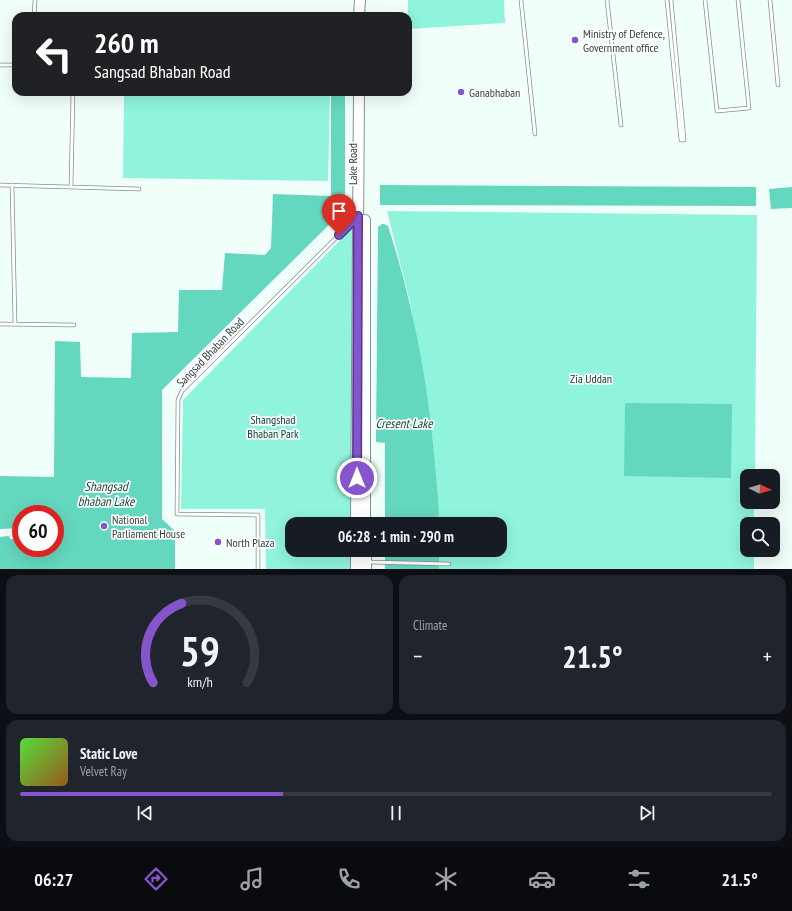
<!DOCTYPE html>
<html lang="en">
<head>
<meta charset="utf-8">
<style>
	:root { --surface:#171b24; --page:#20242c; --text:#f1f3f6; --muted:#9ea1a6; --line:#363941; --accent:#8655ce }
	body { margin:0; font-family:"PT Sans Narrow",sans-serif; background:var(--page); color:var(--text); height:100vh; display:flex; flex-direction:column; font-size:15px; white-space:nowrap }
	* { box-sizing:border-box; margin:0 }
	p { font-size:13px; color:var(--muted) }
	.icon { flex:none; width:22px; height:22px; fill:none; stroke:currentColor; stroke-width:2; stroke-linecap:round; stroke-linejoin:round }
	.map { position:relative; height:569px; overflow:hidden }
	.drawer { display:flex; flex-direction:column; gap:6px; padding:6px; background:#0d0f14; flex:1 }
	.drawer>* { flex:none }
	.top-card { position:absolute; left:12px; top:12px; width:400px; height:84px; border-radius:12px; box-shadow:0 4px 16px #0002; background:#202124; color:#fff; overflow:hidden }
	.needle { width:26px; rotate:95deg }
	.fabs { position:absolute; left:740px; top:469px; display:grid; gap:8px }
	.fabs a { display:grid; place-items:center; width:40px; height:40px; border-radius:8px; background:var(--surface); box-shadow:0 4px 16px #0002; font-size:20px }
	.speed { position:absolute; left:12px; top:505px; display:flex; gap:8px; font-size:20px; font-weight:700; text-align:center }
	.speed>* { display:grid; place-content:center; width:52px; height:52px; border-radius:50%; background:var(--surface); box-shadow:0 4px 16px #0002; line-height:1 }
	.speed .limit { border:6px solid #d22; background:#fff; color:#111 }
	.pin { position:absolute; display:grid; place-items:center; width:34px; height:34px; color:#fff; margin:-41px -17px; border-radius:50% 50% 50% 0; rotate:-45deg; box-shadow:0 0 4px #0007 }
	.pin .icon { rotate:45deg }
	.me { position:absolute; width:44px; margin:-22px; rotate:0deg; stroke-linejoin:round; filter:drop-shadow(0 0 3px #0008) }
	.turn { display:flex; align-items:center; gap:14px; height:84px; padding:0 16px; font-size:18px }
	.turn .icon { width:52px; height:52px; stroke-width:2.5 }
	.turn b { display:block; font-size:28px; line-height:34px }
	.big { font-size:30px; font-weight:700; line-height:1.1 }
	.drawer .tile { flex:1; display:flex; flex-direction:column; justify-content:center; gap:6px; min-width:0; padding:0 14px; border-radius:12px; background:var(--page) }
	.drawer .dial { align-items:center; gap:0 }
	.dial svg { height:104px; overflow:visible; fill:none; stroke:var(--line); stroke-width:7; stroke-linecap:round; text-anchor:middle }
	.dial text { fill:var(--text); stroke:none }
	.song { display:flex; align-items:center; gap:12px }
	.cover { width:48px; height:48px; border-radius:6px; background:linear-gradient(135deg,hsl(110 70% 55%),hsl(30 70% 35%)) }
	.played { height:4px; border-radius:2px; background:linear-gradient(90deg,var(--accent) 35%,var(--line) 35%) }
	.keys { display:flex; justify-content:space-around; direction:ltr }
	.heat { display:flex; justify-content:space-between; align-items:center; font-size:22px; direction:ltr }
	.drawer .tiles { flex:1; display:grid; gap:6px; grid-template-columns:1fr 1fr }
	.tile:last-child { grid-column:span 2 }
	.trip { position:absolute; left:285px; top:517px; width:222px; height:40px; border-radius:12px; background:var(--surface); box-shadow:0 4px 16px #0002; font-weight:700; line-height:40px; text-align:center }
	.dock { display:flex; height:64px; justify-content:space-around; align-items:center; background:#090b0e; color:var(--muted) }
	.dock .icon { width:28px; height:28px }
	.dock .active { color:var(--accent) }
	.dock b { font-size:18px; color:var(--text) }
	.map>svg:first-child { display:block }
</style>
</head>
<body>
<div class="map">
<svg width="792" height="569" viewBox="0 0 792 569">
	<rect width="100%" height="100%" fill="#f1fffb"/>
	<path fill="#90f4dd" d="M 408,0 L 504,0 L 505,23 L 408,29 Z
		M 124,92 L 330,92 L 328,181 L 123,178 Z
		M 387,211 L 757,215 L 755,476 L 747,476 L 747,502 L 754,502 L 754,524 L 747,524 L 747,550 L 754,550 L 754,569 L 438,569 L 438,550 L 500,550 L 500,524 L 437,524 L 411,306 Z
		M 355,225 L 354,524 L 292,524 L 292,550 L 354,550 L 354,569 L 266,569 L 265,509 L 181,509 L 183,400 Z"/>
	<path fill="#64d7bf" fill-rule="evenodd" d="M 331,92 L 345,92 L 345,209 L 162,390 L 162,519 L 175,531 L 175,569 L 0,569 L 0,476 L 54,477 L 55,341 L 80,342 L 81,377 L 131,378 L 132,333 L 178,332 L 179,290 L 222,290 L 225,253 L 265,255 L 271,248 L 273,194 L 331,196 ZM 21,514 L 55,514 L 55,548 L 21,548 Z
		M 380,185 L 756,187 L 756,206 L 380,205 Z
		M 792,187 L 792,208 L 771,209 L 769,189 Z
		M 382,224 L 384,224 L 388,226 C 412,300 427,377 434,454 C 436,478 439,501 439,524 L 385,524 L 385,443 L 376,442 L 376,437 L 378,227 Z
		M 625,403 L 732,404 L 731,478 L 624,476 Z
		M 385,550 L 439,550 L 439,569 L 385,569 Z"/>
	<path fill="#f1fffb" d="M 21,528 L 21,538 L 10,539 L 9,536 L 0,537 L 0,529 Z"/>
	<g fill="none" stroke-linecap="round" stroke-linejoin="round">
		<g stroke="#7f938e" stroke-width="4.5">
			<path id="lane" d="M 521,0 L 535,134
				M 607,0 L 621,125
				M 667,0 L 681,140
				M 671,0 L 684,140 L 681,140
				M 705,0 L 717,111 L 749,108 L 738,0
				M 770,0 L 778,85
				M 34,16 L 35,0
				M 0,65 L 16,65
				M 0,185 L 139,189
				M 12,185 L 15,324
				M 71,187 L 73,92
				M 0,324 L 74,325
				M 367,562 L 449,564
				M 258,569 L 258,515 L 177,514 L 178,400 L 182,391 L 355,219"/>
		</g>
		<g stroke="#7f938e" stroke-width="12">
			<path id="primary" d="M 359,16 L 360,0
				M 365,220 L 365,524
				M 356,524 L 359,92
				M 366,550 L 366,569
				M 356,569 L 356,550"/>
		</g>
		<use href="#lane" stroke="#fff" stroke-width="3"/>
		<use href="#primary" stroke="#fff" stroke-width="10"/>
	</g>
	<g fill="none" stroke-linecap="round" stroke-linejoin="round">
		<g stroke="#573786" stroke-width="10">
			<path id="route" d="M 339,235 L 358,216 L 357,478"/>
		</g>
		<use href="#route" stroke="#8655ce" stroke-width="7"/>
	</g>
	<g fill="#8655ce" stroke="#fff" stroke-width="1.5">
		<circle cx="575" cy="40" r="4"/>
		<circle cx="461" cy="92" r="4"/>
		<circle cx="104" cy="526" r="4"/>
		<circle cx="218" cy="542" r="4"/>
	</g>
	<g text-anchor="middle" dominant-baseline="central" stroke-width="3.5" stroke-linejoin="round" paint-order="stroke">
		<g font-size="12" fill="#353e3b" stroke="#fff" text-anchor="start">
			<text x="583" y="33">Ministry of Defence,<tspan x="583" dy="14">Government office</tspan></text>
			<text x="469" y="92">Ganabhaban</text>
			<text x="112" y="519">National<tspan x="112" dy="14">Parliament House</tspan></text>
			<text x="226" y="542">North Plaza</text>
		</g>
		<g font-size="12" fill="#353e3b" stroke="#fff">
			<text transform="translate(352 164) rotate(-90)">Lake Road</text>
			<text transform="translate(210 352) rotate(-46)">Sangsad Bhaban Road</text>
		</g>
		<g font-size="12" fill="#0b4137" stroke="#fff">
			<text x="591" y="378">Zia Uddan</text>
			<text x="273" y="419">Shangshad<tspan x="273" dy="14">Bhaban Park</tspan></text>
		</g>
		<g font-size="13" font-style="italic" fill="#13473d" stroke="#fff">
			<text x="404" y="423">Cresent Lake</text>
			<text x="106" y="486">Shangsad<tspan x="106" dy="15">bhaban Lake</tspan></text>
		</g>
	</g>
</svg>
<div class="fabs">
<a><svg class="needle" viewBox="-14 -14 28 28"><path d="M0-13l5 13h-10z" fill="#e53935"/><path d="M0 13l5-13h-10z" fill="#9ea1a6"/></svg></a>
<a><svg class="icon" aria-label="search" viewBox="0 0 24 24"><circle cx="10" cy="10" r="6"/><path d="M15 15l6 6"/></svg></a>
</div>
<div class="speed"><div class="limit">60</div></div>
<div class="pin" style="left:339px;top:235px;background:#d93025"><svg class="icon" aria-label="arrive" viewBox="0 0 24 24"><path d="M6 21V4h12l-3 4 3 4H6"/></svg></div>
<svg class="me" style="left:357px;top:478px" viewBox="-20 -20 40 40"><circle r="17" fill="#8655ce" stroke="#fff" stroke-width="3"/><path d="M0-11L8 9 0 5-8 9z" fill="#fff"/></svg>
<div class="trip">06:28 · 1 min · 290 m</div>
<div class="top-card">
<div class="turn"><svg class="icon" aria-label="left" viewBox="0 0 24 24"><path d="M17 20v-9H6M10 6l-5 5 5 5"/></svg><div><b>260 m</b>Sangsad Bhaban Road</div></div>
</div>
</div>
<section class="drawer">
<div class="tiles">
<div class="tile dial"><svg viewBox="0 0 100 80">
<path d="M14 69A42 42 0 1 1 86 69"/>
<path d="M14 69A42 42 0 0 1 36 8" stroke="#8655ce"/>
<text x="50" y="56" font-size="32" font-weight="700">59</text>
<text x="50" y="72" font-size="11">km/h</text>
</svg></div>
<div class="tile"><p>Climate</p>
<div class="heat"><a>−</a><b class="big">21.5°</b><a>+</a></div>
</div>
<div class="tile">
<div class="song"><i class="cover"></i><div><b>Static Love</b><p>Velvet Ray</p></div></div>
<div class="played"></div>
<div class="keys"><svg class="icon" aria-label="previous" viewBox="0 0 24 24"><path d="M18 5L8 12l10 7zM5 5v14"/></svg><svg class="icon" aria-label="pause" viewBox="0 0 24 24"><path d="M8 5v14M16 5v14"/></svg><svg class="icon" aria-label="next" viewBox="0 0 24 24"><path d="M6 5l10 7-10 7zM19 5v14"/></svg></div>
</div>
</div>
</section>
<nav class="dock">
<b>06:27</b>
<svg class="icon active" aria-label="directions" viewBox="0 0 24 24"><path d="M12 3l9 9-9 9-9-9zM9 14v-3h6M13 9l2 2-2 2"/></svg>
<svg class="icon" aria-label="music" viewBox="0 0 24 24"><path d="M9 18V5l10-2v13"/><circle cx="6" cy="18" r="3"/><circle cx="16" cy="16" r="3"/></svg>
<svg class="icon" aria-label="phone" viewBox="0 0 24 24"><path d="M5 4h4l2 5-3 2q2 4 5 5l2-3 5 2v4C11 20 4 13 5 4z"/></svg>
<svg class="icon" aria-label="climate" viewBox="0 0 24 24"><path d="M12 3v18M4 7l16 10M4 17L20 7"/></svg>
<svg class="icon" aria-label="car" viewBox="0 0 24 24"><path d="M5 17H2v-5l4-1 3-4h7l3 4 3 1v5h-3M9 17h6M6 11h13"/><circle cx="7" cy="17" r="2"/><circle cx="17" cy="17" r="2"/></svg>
<svg class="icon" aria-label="filters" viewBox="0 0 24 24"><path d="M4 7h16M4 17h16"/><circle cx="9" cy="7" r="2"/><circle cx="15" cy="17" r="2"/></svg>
<b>21.5°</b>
</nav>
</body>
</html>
